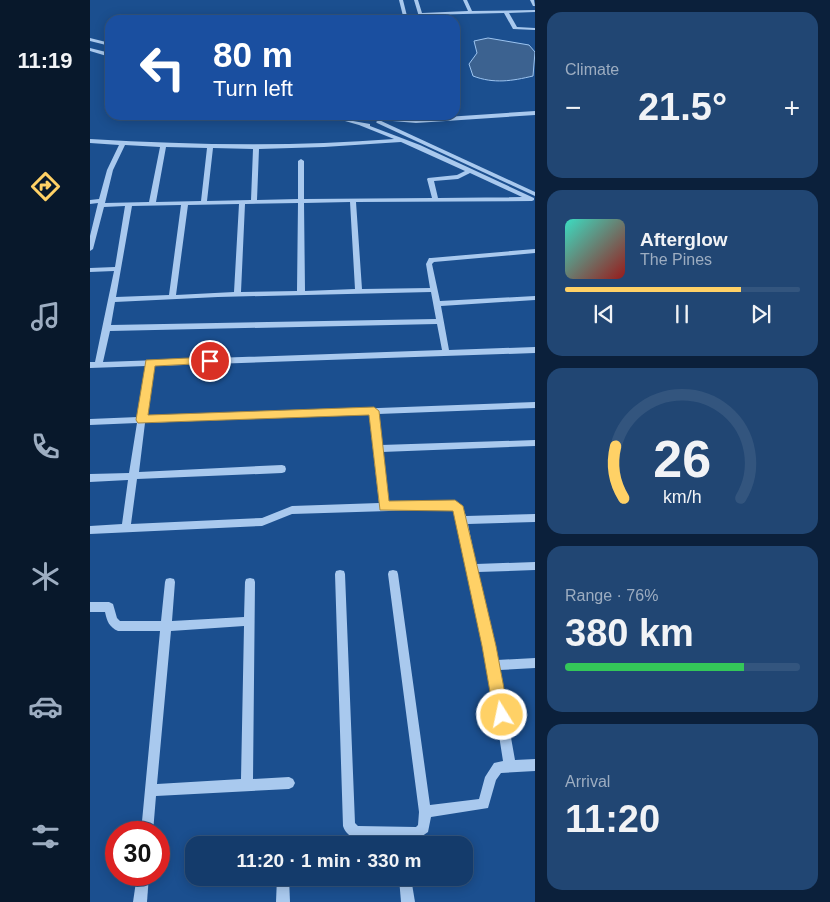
<!DOCTYPE html>
<meta charset="utf-8">
<style>
body{margin:0;font-family:Helvetica,sans-serif;background:#214673;color:#f1f3f6;height:100vh;display:flex;flex-direction:column;font-size:19px;white-space:nowrap}
*{box-sizing:border-box;margin:0}
p{font-size:16px;color:#9dadc1}
.icon{flex:none;width:28px;height:28px;fill:none;stroke:currentColor;stroke-width:2;stroke-linecap:round;stroke-linejoin:round}
.map{position:relative;flex:1;overflow:hidden}
.details{display:flex;flex-direction:column;gap:12px;padding:12px;background:#0b203b;width:295px}
.details>*{flex:none}
.banner{position:absolute;left:15px;top:15px;width:355px;height:105px;border-radius:15px;box-shadow:0 2px 12px #0003,0 0 0 1px #33557e;background:#1a4fa0;color:#fff;overflow:hidden}
.speed{position:absolute;left:15px;top:821px;display:flex;gap:10px;font-size:25px;font-weight:700;text-align:center}
.speed>*{display:grid;place-content:center;width:65px;height:65px;border-radius:50%;background:#143b6b;box-shadow:0 2px 12px #0003,0 0 0 1px #33557e;line-height:1}
.speed .limit{border:8px solid #d22;background:#fff;color:#111}
.pin{position:absolute;display:grid;place-items:center;width:42px;height:42px;color:#fff;margin:-21px;border:2px solid #fff;border-radius:50%;box-shadow:0 1px 5px #0007}
.me{position:absolute;width:55px;margin:-28px;rotate:350deg;stroke-linejoin:round;filter:drop-shadow(0 0 4px #0008)}
.turn{display:flex;align-items:center;gap:18px;height:105px;padding:0 25px;font-size:22px}
.turn .icon{width:65px;height:65px;stroke-width:2.5}
.turn b{display:block;font-size:35px;line-height:42px}
.big{font-size:38px;font-weight:700;line-height:1.1}
.details .widget{flex:1;display:flex;flex-direction:column;justify-content:center;gap:8px;min-width:0;padding:0 18px;border-radius:15px;background:#214673}
.details .dial{align-items:center;gap:0}
.dial svg{height:130px;overflow:visible;fill:none;stroke:#33557e;stroke-width:7;stroke-linecap:round;text-anchor:middle}
.dial text{fill:#f1f3f6;stroke:none}
.song{display:flex;align-items:center;gap:15px}
.cover{width:60px;height:60px;border-radius:8px;background:linear-gradient(135deg,hsl(170 70% 55%),hsl(0 70% 35%))}
.played{height:5px;border-radius:2px;background:linear-gradient(90deg,#ffd166 75%,#33557e 75%)}
.keys{display:flex;justify-content:space-around;direction:ltr}
.heat{display:flex;justify-content:space-between;align-items:center;font-size:28px;direction:ltr}
.charge{height:8px;border-radius:4px;background:linear-gradient(90deg,#34c759 76%,#33557e 0)}
.trip{position:absolute;left:95px;top:836px;width:288px;height:50px;border-radius:15px;background:#143b6b;box-shadow:0 2px 12px #0003,0 0 0 1px #33557e;font-weight:700;line-height:50px;text-align:center}
main{display:flex;flex:1;min-height:0}
.dock{display:flex;flex-direction:column;width:90px;justify-content:space-around;align-items:center;background:#08182b;color:#9dadc1}
.dock .icon{width:35px;height:35px}
.dock .active{color:#ffd166}
.dock b{font-size:22px;color:#f1f3f6}
.map>svg:first-child{display:block}
.water{fill:#3c6290;stroke:#9cc4f0}
.lines{fill:none;stroke-linecap:round;stroke-linejoin:round}
.minor{fill:#a9c9ee;fill-rule:evenodd}
.route{fill:#ffd166;stroke:#a68842}
</style>
<main>
<nav class="dock">
<b>11:19</b>
<svg class="icon active" aria-label="directions" viewBox="0 0 24 24"><path d="M12 3l9 9-9 9-9-9zM9 14v-3h6M13 9l2 2-2 2"/></svg>
<svg class="icon" aria-label="music" viewBox="0 0 24 24"><path d="M9 18V5l10-2v13"/><circle cx="6" cy="18" r="3"/><circle cx="16" cy="16" r="3"/></svg>
<svg class="icon" aria-label="phone" viewBox="0 0 24 24"><path d="M5 4h4l2 5-3 2q2 4 5 5l2-3 5 2v4C11 20 4 13 5 4z"/></svg>
<svg class="icon" aria-label="climate" viewBox="0 0 24 24"><path d="M12 3v18M4 7l16 10M4 17L20 7"/></svg>
<svg class="icon" aria-label="car" viewBox="0 0 24 24"><path d="M5 17H2v-5l4-1 3-4h7l3 4 3 1v5h-3M9 17h6M6 11h13"/><circle cx="7" cy="17" r="2"/><circle cx="17" cy="17" r="2"/></svg>
<svg class="icon" aria-label="filters" viewBox="0 0 24 24"><path d="M4 7h16M4 17h16"/><circle cx="9" cy="7" r="2"/><circle cx="15" cy="17" r="2"/></svg>
</nav>
<div class="map">
<svg width="445" height="902" viewBox="0 0 445 902">
<rect width="100%" height="100%" fill="#1b4f8f"/>
<path class="water" d="M398 38 439 45 445 52 443 76C422 81 404 84 383 76L379 64 387 53 384 41Z"/>
<g class="lines">
<g class="minor">
<path d="M309 0H313L318 20H314Z"/>
<path d="M324 0H328L332 13 378 11 373 0H377L382 11 445 10V12L419 13 427 27 445 28V30L423 29 414 13 333 15 334 20H330Z"/>
<path d="M440 0H444L445 6H443Z"/>
<path d="M0 38 20 43V46L0 41Z"/>
<path d="M0 48 20 53V57L0 51Z"/>
<path d="M445 111V115L326 123 291 120 288 118 291 116 326 119Z"/>
<path d="M234 115H243L257 119 256 115H262L263 121 280 124V126L330 145 444 198V200L442 201 266 202 272 289 340 288 336 264 339 258H341L445 249V253L344 262 342 264 350 301 445 296V300L351 306 359 350 445 347V353L64 366 56 417 445 402V408L288 414 291 445 445 440V446L292 452 298 503 365 501 372 506 376 516 445 514V522L378 524 386 564 445 562V570L388 572 407 660 445 658V668L409 670 425 760 445 759V771L411 773 406 780 398 808 341 817 338 832 328 839H315L316 845H304L303 839 265 838C259 836 255 832 253 826L245 574 246 571 250 570 254 571 255 574 265 823 268 826 326 827 328 825 329 812 298 574 299 571 303 570 307 571 308 574 340 805 389 799 395 777 404 763 413 761 398 665 367 520 363 509 202 514 172 526 0 534V526L32 524 38 480 0 482V474L39 473 47 423 0 425V419L48 417 56 366 0 368V362H5L24 271 0 272V268L25 267 35 206 14 207 3 249 0 251V236L8 203 0 204V200L9 199 17 170 29 145 0 143V139C101 145 202 147 304 139L269 125ZM311 142 375 171 367 175 338 178 337 179 342 198 214 199V161L211 159 208 161V199L167 200 169 149 234 147ZM35 145 70 147 59 202 15 203 23 170ZM76 147 117 148 111 201 66 202ZM123 148 163 149 161 200 117 201ZM380 173 432 197 348 198 344 181 368 179ZM260 202 265 289 215 291 214 203ZM208 203 207 291 151 292 155 204ZM149 204 144 292 86 295 98 205ZM91 205 79 295 26 297 42 206ZM341 292 346 319 21 325 25 302 128 297ZM347 324 352 350 13 362 20 331ZM279 414 289 503 202 506 172 518 41 524 47 479 192 473 195 472 196 469 195 466 192 465 49 472 55 423Z"/>
<path d="M289 120 445 192V196L287 123 286 122Z"/>
<path d="M80 578 84 579 85 582 82 621 154 617 155 582 156 579 160 578 164 579 165 582 163 779 199 777 203 779 205 783 203 787 199 789 66 796 63 832H51L70 631H28C19 627 17 621 15 612H0V602H19L23 604 27 618 30 621H71L75 582 76 579ZM154 626 151 779 67 784 81 631Z"/>
<path d="M47 875H59L57 902H43Z"/>
<path d="M187 878H199L200 902H186Z"/>
<path d="M309 878H321L325 902H311Z"/>
</g>
</g>
<path class="route" d="M120 357 125 361 123 363 65 366 58 415 284 407 289 411 299 501 365 500 373 506 406 646 419 715 417 720 412 722 406 720 404 715 392 646 363 511 290 510 279 415 48 423 46 420 56 360Z"/>
</svg>
<div class="speed"><div class="limit">30</div></div>
<div class="pin" style="left:120px;top:361px;background:#d93025"><svg class="icon" aria-label="arrive" viewBox="0 0 24 24"><path d="M6 21V4h12l-3 4 3 4H6"/></svg></div>
<svg class="me" style="left:412px;top:715px" viewBox="-20 -20 40 40"><circle r="17" fill="#ffd166" stroke="#fff" stroke-width="3"/><path d="M0-11L8 9 0 5-8 9z" fill="#fff"/></svg>
<div class="trip">11:20 · 1 min · 330 m</div>
<div class="banner">
<div class="turn"><svg class="icon" aria-label="left" viewBox="0 0 24 24"><path d="M17 20v-9H6M10 6l-5 5 5 5"/></svg><div><b>80 m</b>Turn left</div></div>
</div>
</div>
<section class="details">
<div class="widget"><p>Climate</p>
<div class="heat"><a>−</a><b class="big">21.5°</b><a>+</a></div>
</div>
<div class="widget">
<div class="song"><i class="cover"></i><div><b>Afterglow</b><p>The Pines</p></div></div>
<div class="played"></div>
<div class="keys"><svg class="icon" aria-label="previous" viewBox="0 0 24 24"><path d="M18 5L8 12l10 7zM5 5v14"/></svg><svg class="icon" aria-label="pause" viewBox="0 0 24 24"><path d="M8 5v14M16 5v14"/></svg><svg class="icon" aria-label="next" viewBox="0 0 24 24"><path d="M6 5l10 7-10 7zM19 5v14"/></svg></div>
</div>
<div class="widget dial"><svg viewBox="0 0 100 80">
<path d="M14 69A42 42 0 1 1 86 69"/>
<path d="M14 69A42 42 0 0 1 9 37" stroke="#ffd166"/>
<text x="50" y="56" font-size="32" font-weight="700">26</text>
<text x="50" y="72" font-size="11">km/h</text>
</svg></div>
<div class="widget"><p>Range · 76%</p><b class="big">380 km</b><div class="charge"></div></div>
<div class="widget"><p>Arrival</p><b class="big">11:20</b></div>
</section>
</main>
